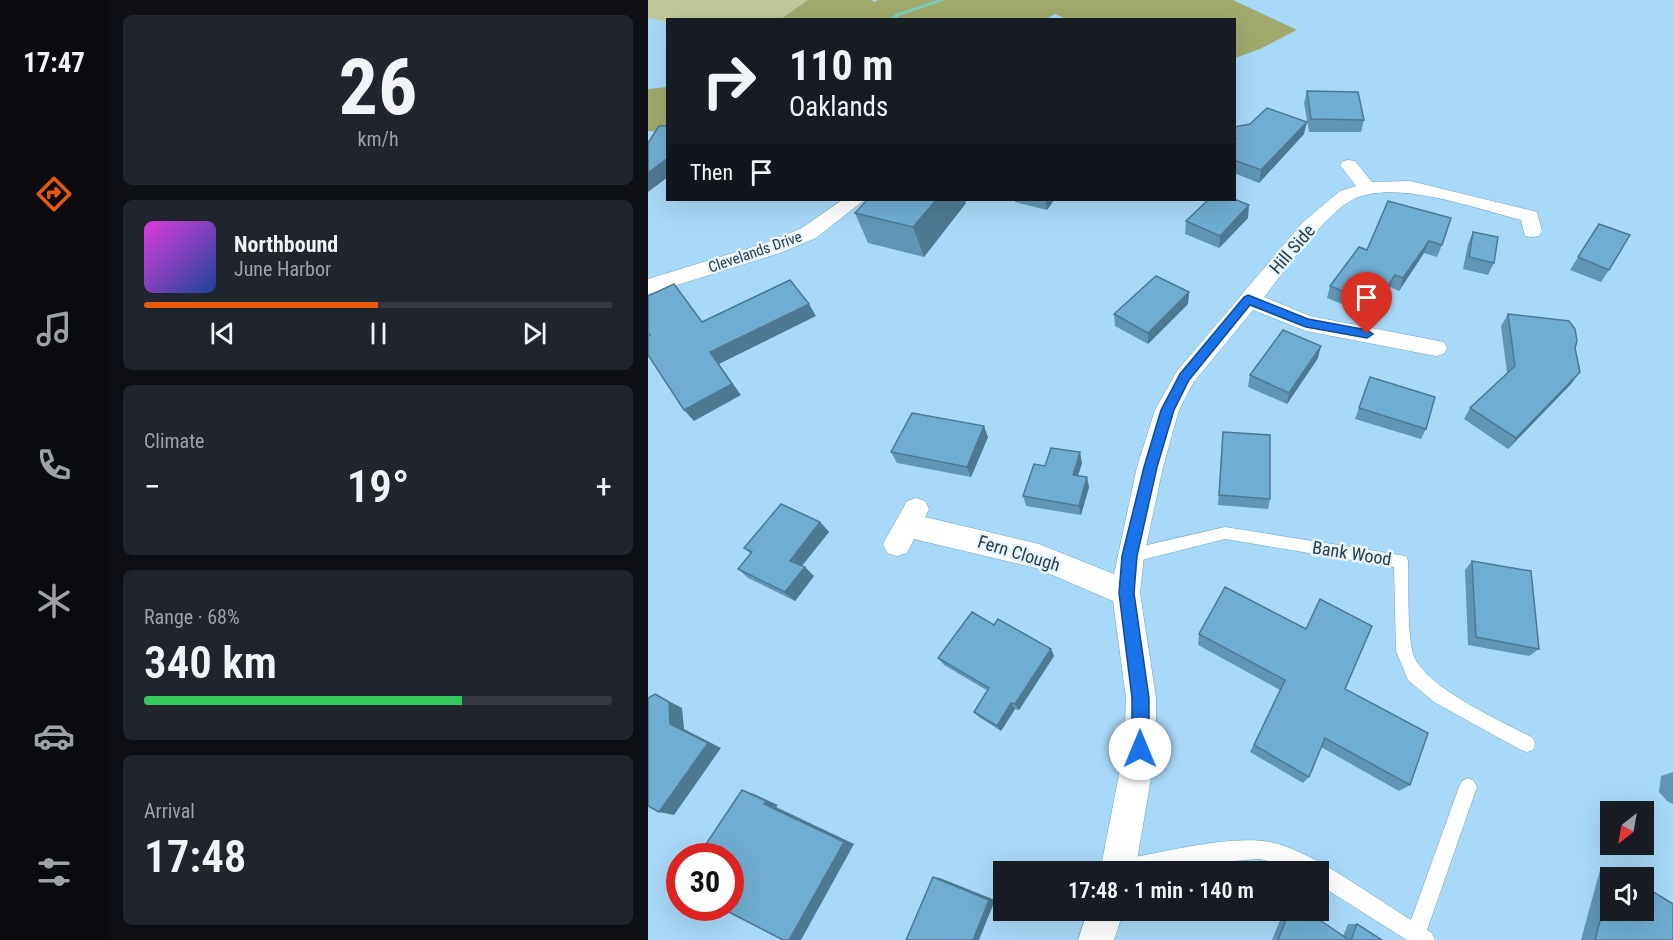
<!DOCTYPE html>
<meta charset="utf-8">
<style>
body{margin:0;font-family:"Roboto Condensed",sans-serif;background:#20242c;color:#f1f3f6;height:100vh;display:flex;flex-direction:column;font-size:22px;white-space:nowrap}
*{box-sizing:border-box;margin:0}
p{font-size:20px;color:#9ea1a6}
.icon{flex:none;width:33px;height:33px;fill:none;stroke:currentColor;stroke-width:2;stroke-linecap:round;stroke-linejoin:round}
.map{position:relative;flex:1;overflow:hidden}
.side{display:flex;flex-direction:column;gap:15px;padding:15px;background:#0d0f14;width:540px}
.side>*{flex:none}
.banner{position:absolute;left:18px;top:18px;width:570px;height:183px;border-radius:0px;box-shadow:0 6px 24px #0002;background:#171b24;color:#f1f3f6;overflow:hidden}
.needle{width:39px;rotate:211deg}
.tools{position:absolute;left:952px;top:801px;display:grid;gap:12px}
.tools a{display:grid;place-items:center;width:54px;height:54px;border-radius:0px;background:#171b24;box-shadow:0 6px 24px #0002;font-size:30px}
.speed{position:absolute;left:18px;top:843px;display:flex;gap:12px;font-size:30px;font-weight:700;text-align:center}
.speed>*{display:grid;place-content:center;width:78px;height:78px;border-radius:50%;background:#171b24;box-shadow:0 6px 24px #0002;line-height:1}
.speed .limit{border:9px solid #d22;background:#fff;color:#111}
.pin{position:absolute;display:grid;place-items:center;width:51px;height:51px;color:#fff;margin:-62px -26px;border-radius:50% 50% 50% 0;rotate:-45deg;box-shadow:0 0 6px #0007}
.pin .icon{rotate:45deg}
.me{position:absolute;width:66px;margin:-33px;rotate:0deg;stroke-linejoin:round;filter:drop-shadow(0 0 4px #0008)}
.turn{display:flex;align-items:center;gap:21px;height:126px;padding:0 24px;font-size:27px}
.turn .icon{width:78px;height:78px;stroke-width:2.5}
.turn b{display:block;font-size:42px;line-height:51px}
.then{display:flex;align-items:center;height:57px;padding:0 24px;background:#0003;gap:12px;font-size:22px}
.big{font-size:45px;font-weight:600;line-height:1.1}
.side .card{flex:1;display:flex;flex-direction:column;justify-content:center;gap:9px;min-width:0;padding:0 21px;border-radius:9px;background:#20242c}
.side .dial{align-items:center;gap:0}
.dial b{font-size:78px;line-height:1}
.song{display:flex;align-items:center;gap:18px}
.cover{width:72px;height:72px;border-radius:9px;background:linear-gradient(135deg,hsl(300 70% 55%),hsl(220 70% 35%))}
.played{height:6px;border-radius:3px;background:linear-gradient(90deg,#ea580c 50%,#363941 50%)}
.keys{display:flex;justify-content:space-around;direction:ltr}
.heat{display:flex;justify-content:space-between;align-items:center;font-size:33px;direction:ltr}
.charge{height:9px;border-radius:4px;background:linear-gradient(90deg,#34c759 68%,#363941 0)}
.trip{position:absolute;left:345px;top:861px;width:336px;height:60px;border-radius:0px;background:#171b24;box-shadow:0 6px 24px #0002;font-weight:600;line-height:60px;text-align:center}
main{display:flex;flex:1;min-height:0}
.menu{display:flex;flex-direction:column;width:108px;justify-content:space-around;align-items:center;background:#090b0e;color:#9ea1a6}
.menu .icon{width:42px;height:42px}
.menu .selected{color:#ea580c}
.menu b{font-size:27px;color:#f1f3f6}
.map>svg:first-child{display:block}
.green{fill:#c0c999}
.forest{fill:#a0aa6c}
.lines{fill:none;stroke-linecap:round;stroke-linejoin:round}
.stream{fill:#7dccb8;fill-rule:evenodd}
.service-casing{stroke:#67a4c8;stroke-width:1}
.minor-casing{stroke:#67a4c8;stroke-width:1}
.service{fill:#fff;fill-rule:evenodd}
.minor{fill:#fff;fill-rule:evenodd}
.wall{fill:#6095b5}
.shaded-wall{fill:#4e7993}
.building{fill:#70add2;stroke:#4e7993;stroke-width:1.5}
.route{fill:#1a73e8;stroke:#114b97;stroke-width:1.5}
.labels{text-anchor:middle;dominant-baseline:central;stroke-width:5;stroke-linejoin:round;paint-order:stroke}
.far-street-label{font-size:15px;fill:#243e4d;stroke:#e9f5fc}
.street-label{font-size:18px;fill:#243e4d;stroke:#e9f5fc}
</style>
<main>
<nav class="menu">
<b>17:47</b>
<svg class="icon selected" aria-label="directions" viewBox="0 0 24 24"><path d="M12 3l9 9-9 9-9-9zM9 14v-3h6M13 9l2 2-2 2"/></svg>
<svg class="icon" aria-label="music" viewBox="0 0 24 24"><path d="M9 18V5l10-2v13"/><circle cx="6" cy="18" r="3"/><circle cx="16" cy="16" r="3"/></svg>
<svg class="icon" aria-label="phone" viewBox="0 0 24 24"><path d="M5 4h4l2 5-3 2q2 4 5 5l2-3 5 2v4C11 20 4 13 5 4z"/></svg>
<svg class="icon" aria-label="climate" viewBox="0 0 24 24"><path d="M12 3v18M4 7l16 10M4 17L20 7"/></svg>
<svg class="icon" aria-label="car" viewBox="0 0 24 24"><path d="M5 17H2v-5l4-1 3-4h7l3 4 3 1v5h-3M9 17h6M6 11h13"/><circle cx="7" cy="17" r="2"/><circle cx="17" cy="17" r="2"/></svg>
<svg class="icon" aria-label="filters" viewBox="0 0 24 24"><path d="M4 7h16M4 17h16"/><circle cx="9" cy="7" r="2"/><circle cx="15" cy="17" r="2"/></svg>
</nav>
<section class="side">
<div class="card dial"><b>26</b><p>km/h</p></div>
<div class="card">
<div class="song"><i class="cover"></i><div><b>Northbound</b><p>June Harbor</p></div></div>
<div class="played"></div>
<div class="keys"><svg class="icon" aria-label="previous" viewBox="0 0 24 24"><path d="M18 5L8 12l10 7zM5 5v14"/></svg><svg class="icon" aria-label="pause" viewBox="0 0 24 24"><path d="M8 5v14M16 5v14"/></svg><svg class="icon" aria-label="next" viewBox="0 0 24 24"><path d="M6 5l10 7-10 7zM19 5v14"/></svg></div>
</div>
<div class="card"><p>Climate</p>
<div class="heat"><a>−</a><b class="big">19°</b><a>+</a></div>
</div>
<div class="card"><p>Range · 68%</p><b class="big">340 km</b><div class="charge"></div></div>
<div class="card"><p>Arrival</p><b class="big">17:48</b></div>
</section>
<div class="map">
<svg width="1025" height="940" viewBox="0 0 1025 940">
<rect width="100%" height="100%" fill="#a8d9f8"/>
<path class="green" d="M0 0H160L133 19 20 20 19 22 0 18Z"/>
<g class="forest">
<path d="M160 0H224L226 2 230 0H585L649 30 612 49 587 58 586 20H421L407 14 396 20 133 19Z"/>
<path d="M19 87V132L0 131V89Z"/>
</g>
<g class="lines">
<path class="stream" d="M289 0H298L251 16 248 20H241L247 14Z"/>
<defs>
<g id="service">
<path d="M577 527 758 556 760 561C761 588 759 624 764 650 770 685 854 721 885 738L887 744 885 750 879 752 873 750 786 702 760 680 748 651 746 567 577 539 482 563 477 561 475 556 477 551 482 549Z"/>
<path d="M820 778 826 781 829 787 779 930 784 933 787 940H759L670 884V872H649L630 863 611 859 572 862 510 872H463L462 869 464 862 471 860C514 853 585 833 627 843 668 854 726 897 763 920L811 787 814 781Z"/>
</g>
<g id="minor">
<path d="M701 160 707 161 724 182 762 181 889 212 894 231 891 236 884 237 877 236 873 220C829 209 748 179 706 199 678 212 636 272 616 297L662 316 796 342 799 348 796 354 788 356 658 331 605 310 545 383 531 410 515 467 496 556 492 593 508 698V749L487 872H452L476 749 478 698 465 601 388 568 266 539 259 553 249 556 239 553 235 544 259 501 268 498 277 501 281 509 277 517 391 544 466 574 489 467 507 410 529 371 655 222 692 191 708 186 692 165 695 161Z"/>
<path d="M194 200H216L168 238 132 253 0 294V279L118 243 154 228Z"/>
<path d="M440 910H476L466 940H430Z"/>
</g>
</defs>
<use href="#service" class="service-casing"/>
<use href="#minor" class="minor-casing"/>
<use href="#service" class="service"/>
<use href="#minor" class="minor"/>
</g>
<g class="wall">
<path d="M659 91 716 120 713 132H661L656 103Z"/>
<path d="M586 127 656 134 611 183 586 173Z"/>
<path d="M367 200H406L399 210 367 202Z"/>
<path d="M740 201 794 245 789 257 776 253 751 291 742 287 730 306 724 304 718 314 679 298 682 286 719 250Z"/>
<path d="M318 203 276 257 220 243 207 213Z"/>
<path d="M600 218 571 248 537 234 538 221Z"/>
<path d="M951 224 961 270 953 282 922 270Z"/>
<path d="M825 232 846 263 840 275 815 269 820 244Z"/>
<path d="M541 292 540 304 500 344 467 326 466 314Z"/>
<path d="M860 314 927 348 923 384 860 449 816 419 822 408 859 373 853 326Z"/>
<path d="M670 358 639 404 600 387 602 375Z"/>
<path d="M722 377 778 429 773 439 707 419Z"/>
<path d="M575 432 622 499 620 509 570 505Z"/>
<path d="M340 437 323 477 249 463 243 452Z"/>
<path d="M434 463 430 476 441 487 433 515 378 506 375 496 397 466Z"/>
<path d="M172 522 181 532 154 566 166 576 147 601 100 578 90 569 103 554 96 548Z"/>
<path d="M824 561 891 649 881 656 820 645 817 570Z"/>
<path d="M346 625 403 649 406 656 371 710 367 709 353 731 331 717 326 712 340 691 296 665 290 658Z"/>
<path d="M551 634 697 689 762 785 751 791 673 747 661 777 655 783 602 752 632 690 550 645Z"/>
<path d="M1025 772V804L1019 801 1011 792 1013 776Z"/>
<path d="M966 868 981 878H963V910L1025 940H933L952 870Z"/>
<path d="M636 910H657L695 936 700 924H709L734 940H624Z"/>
</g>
<g class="shaded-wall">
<path d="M659 122 656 134 611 183 613 170Z"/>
<path d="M20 158V177L0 192V173Z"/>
<path d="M288 200H317L318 203 276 257 265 227Z"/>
<path d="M397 200H406L399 210Z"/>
<path d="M601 205 600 218 571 248 572 236Z"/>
<path d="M781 241 776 253 751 291 755 278Z"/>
<path d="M747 275 742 287 730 306 734 294Z"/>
<path d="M541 292 540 304 500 344V333Z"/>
<path d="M729 292 724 304 718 314 722 302Z"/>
<path d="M161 304 168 316 71 364 93 395 46 421 36 410 62 352Z"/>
<path d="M673 346 670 358 639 404 641 393Z"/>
<path d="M932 372 923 384 860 449 868 438Z"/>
<path d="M336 426 340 437 323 477 319 467Z"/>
<path d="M432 452 434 463 427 485 425 475Z"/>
<path d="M439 477 441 487 433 515 431 506Z"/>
<path d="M172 522 181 532 151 569 142 561Z"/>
<path d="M157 567 166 576 147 601 137 592Z"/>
<path d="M403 649 406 656 371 710 367 704Z"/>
<path d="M7 694 34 708 36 729 73 748 26 815 11 812 22 724Z"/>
<path d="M363 703 367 709 353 731 349 726Z"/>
<path d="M94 790 106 794 130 805 128 807 206 844 153 940H141L116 804Z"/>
<path d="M285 877 292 878 347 900 331 940H325Z"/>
</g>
<g class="building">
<path d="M659 91 710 92 716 120 663 119Z"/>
<path d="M619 108 659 122 613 170 586 160V141L588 139 586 136V127L602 124Z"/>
<path d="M11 126H20V158L0 173V143Z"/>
<path d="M586 199 601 205 572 236 538 221 560 200Z"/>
<path d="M219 200H288L265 227 207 213Z"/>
<path d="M740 201 803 218 794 245 781 241 755 278 747 275 734 294 729 292 722 302 682 286 711 247 719 250Z"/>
<path d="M951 224 982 235 961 270 930 257Z"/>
<path d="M825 232 850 237 846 263 821 257Z"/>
<path d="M508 276 541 292 500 333 466 314Z"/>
<path d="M142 280 161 304 62 352 84 384 36 410 0 355V336L2 335 0 333V296L26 284 54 322Z"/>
<path d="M860 314 921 321 927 329 929 341 927 348 932 372 868 438 822 408 867 366Z"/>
<path d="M635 330 673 346 641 393 602 375Z"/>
<path d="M722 377 787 397 778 429 711 408Z"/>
<path d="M264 413 336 426 319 467 243 452Z"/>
<path d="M575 432 622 435V499L571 495Z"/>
<path d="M403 448 432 452 425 475 439 477 431 506 375 496 386 464 397 466Z"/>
<path d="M133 504 172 522 142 561 157 567 137 592 90 569 104 552 96 548Z"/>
<path d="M824 561 883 571 891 649 828 637Z"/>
<path d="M577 587 658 629 672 599 724 626 697 689 780 733 762 785 677 738 661 777 606 745 637 680 551 634Z"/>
<path d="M324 612 346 625 350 619 403 649 367 704 363 703 349 726 326 712 341 688 290 658Z"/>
<path d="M7 694 21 702 22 724 60 743 11 812 0 806V698Z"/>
<path d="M94 790 118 801 116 804 196 842 141 940H135L73 908H82V856H50Z"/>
<path d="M966 868 981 878H964Z"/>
<path d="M285 877 341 900 325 940H258Z"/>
<path d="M963 880V910H996V886L1025 904V940H947Z"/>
<path d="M642 910H657L701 940H630Z"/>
<path d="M709 924 734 940H703Z"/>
</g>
<path class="route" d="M600 295 660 319 719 330 725 334 719 338 658 327 602 305 541 380 526 410 509 467 489 556 486 593 501 698V749L498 755 492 758 486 755 484 749V698L471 593 474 556 496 467 513 410 532 374 596 297Z"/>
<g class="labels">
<g class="far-street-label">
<text transform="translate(107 252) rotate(-19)">Clevelands Drive</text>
</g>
<g class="street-label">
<text transform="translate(644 249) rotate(-49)">Hill Side</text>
<text transform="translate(371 553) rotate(17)">Fern Clough</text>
<text transform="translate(704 553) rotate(9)">Bank Wood</text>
</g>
</g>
</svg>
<div class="tools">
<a><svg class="needle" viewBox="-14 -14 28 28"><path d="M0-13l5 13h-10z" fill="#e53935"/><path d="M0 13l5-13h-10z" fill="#9ea1a6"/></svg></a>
<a><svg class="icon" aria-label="sound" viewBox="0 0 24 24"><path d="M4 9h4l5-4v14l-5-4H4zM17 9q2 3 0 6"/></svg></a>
</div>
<div class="speed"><div class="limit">30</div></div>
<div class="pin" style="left:719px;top:334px;background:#d93025"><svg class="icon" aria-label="arrive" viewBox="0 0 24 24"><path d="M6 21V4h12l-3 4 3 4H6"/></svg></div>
<svg class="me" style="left:492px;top:749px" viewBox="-20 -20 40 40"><circle r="19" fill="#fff"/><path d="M0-13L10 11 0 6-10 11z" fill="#1a73e8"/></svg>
<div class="trip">17:48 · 1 min · 140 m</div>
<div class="banner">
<div class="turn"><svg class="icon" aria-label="right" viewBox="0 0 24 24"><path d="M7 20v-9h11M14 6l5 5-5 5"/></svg><div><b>110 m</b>Oaklands</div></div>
<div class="then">Then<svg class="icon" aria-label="arrive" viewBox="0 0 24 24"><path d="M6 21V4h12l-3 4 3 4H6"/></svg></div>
</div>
</div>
</main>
